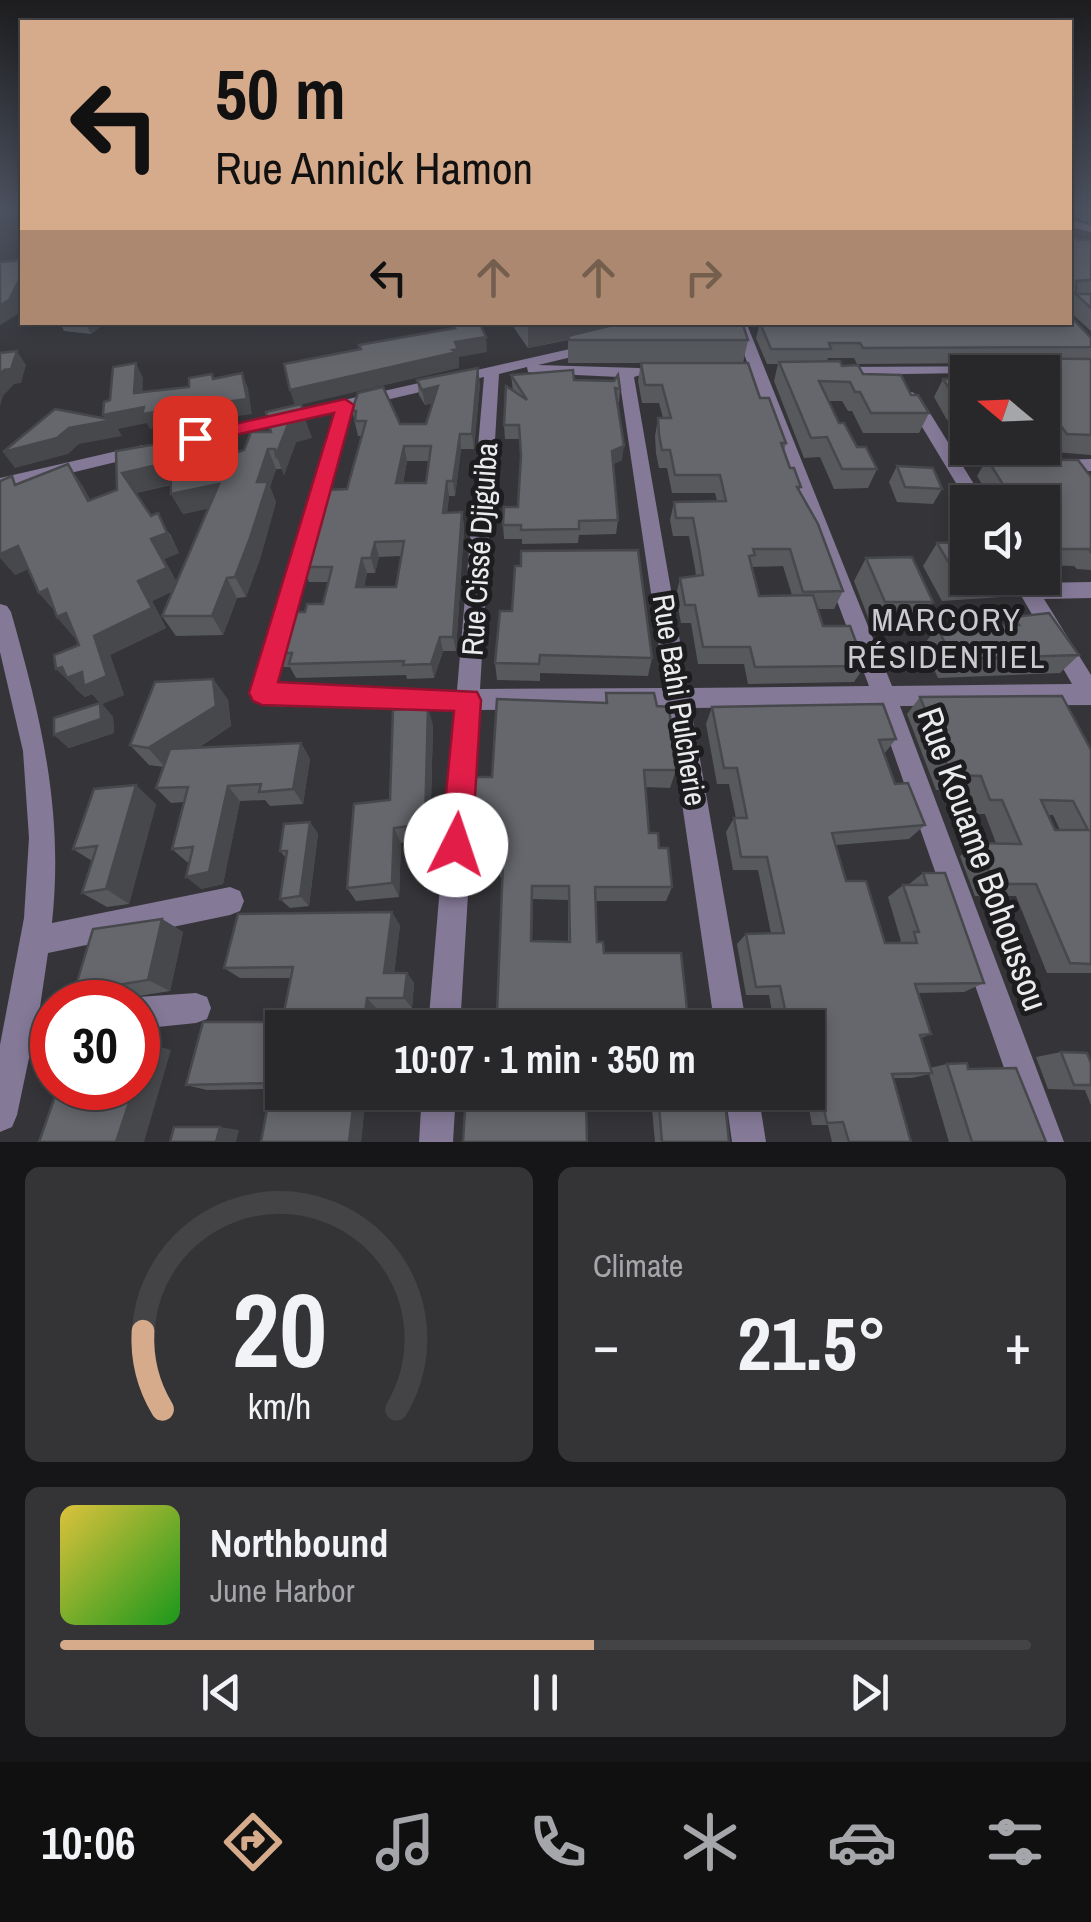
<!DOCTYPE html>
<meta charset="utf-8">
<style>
body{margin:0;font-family:"Archivo Narrow",sans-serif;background:#343437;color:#f1f3f6;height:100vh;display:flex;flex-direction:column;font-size:38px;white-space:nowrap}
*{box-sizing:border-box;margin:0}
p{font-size:32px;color:#a5a6a9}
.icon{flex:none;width:55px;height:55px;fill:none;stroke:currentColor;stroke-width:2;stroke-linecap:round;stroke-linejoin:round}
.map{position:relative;height:1142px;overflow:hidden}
.panel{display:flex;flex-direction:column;gap:25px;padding:25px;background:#161618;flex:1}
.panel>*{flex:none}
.top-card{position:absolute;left:20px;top:20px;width:1052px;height:305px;border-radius:0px;box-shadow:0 5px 15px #0003,0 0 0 2px #444447;background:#d6ab8b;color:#111;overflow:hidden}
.needle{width:65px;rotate:289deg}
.controls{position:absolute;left:950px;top:355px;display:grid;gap:20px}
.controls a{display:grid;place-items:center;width:110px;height:110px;border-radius:0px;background:#28282b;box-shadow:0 5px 15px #0003,0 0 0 2px #444447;font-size:50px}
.speed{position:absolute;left:30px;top:980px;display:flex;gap:20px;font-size:50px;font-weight:700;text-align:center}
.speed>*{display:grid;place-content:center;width:130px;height:130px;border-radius:50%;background:#28282b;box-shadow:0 5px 15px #0003,0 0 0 2px #444447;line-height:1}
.speed .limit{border:15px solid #d22;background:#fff;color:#111}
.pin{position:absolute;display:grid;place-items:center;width:85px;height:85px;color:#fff;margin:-42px;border-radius:20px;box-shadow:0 5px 15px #0006}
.me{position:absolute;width:110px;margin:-55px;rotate:4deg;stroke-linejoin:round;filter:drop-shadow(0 0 8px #0008)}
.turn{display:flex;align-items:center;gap:35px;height:210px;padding:0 30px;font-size:45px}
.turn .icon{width:130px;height:130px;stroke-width:2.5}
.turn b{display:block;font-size:70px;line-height:85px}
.lanes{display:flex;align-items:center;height:95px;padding:0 30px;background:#0003;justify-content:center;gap:50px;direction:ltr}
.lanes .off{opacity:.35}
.big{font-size:75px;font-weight:700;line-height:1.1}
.panel .widget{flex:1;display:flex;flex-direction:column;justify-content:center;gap:15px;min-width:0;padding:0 35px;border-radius:15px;background:#343437}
.panel .dial{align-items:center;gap:0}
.dial svg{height:260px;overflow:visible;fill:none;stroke:#444447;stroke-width:7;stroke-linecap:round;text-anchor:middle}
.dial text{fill:#f1f3f6;stroke:none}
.song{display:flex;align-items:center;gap:30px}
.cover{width:120px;height:120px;border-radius:15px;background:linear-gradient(135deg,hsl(50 70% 55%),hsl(120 70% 35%))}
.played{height:10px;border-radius:5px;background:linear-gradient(90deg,#d6ab8b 55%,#444447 55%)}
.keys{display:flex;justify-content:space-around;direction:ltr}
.heat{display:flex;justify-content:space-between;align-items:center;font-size:55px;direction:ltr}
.panel .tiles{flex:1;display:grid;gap:25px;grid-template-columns:1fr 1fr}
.widget:last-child{grid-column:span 2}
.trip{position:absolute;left:265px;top:1010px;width:560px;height:100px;border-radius:0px;background:#28282b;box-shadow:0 5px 15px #0003,0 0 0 2px #444447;font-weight:700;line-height:100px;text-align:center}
.menu{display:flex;height:160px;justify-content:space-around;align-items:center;background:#101011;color:#a5a6a9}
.menu .icon{width:70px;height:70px}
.menu .selected{color:#d6ab8b}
.menu b{font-size:45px;color:#f1f3f6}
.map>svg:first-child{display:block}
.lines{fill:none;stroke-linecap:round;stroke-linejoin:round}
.street{fill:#847997;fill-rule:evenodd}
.wall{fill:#57595d;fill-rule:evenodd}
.shaded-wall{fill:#47484c}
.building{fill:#65676c;stroke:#47484c;stroke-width:2.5;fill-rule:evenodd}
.route{fill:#e11d48;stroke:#92132f;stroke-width:2.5}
.labels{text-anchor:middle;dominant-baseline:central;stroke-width:10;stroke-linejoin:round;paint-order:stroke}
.street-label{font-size:30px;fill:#eaebed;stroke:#1d1d1f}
.neighbourhood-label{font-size:32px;letter-spacing:2.5px;fill:#cacad0;stroke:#1d1d1f}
.near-street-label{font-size:35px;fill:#eaebed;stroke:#1d1d1f}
</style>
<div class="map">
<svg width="1091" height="1142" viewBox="0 0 1091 1142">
<rect width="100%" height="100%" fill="#353539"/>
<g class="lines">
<g class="street">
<path d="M1070 220 1091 225V232L1070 227Z"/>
<path d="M732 322H746L892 686 1072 684 1011 578H1031L1035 583 1091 582V598L1044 599 1091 675V705L900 706 1064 1142H1030L877 706 691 708 747 1028H715L668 708 479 710 460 1028H428L455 710 267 706 259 703 250 688 335 412 177 448 171 447V439L592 344 597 345V351L538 365 639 368 647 373 634 377 688 688 869 686ZM527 367 528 372 533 373 619 377 665 688 480 689 499 374ZM484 377 457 690 273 686 352 408Z"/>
<path d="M1024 366 1029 367 1030 372 838 375 831 371 838 367Z"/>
<path d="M912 392 920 397 985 502 968 503 904 397Z"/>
<path d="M143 445 151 450 149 454 0 490V478Z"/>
<path d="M1091 459V471L1056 472 1047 466 1056 460Z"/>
<path d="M0 604 7 606 11 612C41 718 64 811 52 923L230 887 240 891 244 901 240 911 230 915 48 953 40 1007 52 1006V1036L33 1039 17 1115 12 1127 0 1132V1045L24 918 29 838 23 751 0 652Z"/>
<path d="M196 993 207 997 211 1008 207 1019 196 1023 138 1029V1002H127L138 997Z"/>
<path d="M422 1092H456L453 1142H419Z"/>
<path d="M725 1092H758L766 1142H732Z"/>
</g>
</g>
<g class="wall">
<path d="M1070 208H1091V223L1074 217 1070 224Z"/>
<path d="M1070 236 1078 240H1091V331L1070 312Z"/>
<path d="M60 322H106L91 334 64 331Z"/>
<path d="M514 322H742L748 340 743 363H568V340L528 348 514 328Z"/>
<path d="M801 322H1070L1091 338V455L1054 452 1042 436V372H997L1002 363 857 364 854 358H828L827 361 863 374 911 395 929 413 919 433H863L852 411H848L842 401H829L839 423 857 447 877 469 868 488 834 489 820 457 804 458 774 381 778 364H767L756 338 760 323Z"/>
<path d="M641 363 760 398 786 443 784 451 790 468 801 487 799 491 843 591 834 609H817L823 626 865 666 854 682 748 684 744 664H698L691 623H681L676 596 680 578 696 576 695 568 689 536H673L670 520 674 502 717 501 715 493H672L667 468H659L656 453 655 436 658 418H663L659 403H642L638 381ZM783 566 792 595 759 596 752 567Z"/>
<path d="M511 375 574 380 620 389 619 403 617 402 622 460 613 464 618 520 616 534 579 535 578 543 522 544V539H504L503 525 518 507 521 459 520 439H505L504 425 513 391Z"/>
<path d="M943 379 968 380V419L947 420 934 397Z"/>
<path d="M417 380 480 383 474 449H461L455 496H449L447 513 462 512 464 527 456 651H443L434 678 407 679 406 675 296 678 290 667H282L275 653 287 639 305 612 323 604 329 582H309L303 567 347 489 361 436H358L352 410 400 424H426L433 403 425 405 419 395ZM407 461H429L426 483H403ZM401 556 396 587H364L367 573H375L379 557Z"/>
<path d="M203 436 213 460 312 438 296 442 284 475 282 469H276L270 487 276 502 260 559 246 597 237 598 223 635 176 636 162 616 173 591 152 601 166 628 110 655 124 695 102 704 113 717 114 733 69 748 54 735 100 703 92 694 85 697 75 688 79 645 76 636 74 637 57 617 54 610 39 593 28 569 15 575 18 484 82 485 90 500 117 490ZM171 485V494L183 514 209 508 177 583 164 559 179 553 170 534 151 516 136 493Z"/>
<path d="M987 459 1091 477V570L1077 569 1074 566 1043 565 1042 502H993L977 476Z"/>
<path d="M897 466 942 489 933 504 897 502 889 482Z"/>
<path d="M937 543 968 578H1032L1017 596 942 601 923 566Z"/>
<path d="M866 558 933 602 918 624 871 625 854 581Z"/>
<path d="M500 611 652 658 648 676 540 673V681L497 680 495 663Z"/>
<path d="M1013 617 1079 655 1060 673 938 678 923 646 937 627 1005 626Z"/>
<path d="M213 679 228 700 231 726 198 748 301 743 310 759 303 804 270 806 265 800 240 801 223 884 201 889 189 862H187L172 849 184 802 171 803 156 788 164 767 149 765 130 745Z"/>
<path d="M606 693 657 706 676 770 670 788 645 787 649 833 659 848 672 887 666 901H595L597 942 604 953 689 1028H587V1023L500 1022 497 1014 502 877H500L498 860H490L487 838H475L472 822 492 777 605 703ZM533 899 568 900V942L532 941Z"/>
<path d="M920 697 1091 750V973H1047L1016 896H975L960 856 978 843H996L985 814H973L964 790H936L907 714ZM1048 815H1053L1060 830H1055Z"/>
<path d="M712 707 896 739 884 754 895 784 925 825 909 839 836 845 846 881 885 943H897L901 941 888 897 903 885H908L923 873 984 983 964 992 918 993 931 1034 921 1038 930 1068 947 1064 968 1069 1046 1142H949L929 1074 912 1078H893L911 1142H832L828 1125H812L806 1092H808V1028H775L769 995H746L737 944 746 934 771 933 758 870H733L726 832 734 818H736L729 784H717L706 724Z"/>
<path d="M433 725 430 840 401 843 399 897 356 901 347 888 390 800Z"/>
<path d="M156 804 129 904 107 907 82 893 92 861 73 849Z"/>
<path d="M318 833 309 906 290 908 280 899 286 858 280 851Z"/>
<path d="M162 919 183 932 170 991 101 1002 74 992Z"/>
<path d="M400 925 394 973H407L414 983 412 1008H376L374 1028H282V1092H366L361 1142H261L271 1089 207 1090 186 1085 282 1022 291 978H240L224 968Z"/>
<path d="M1061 1052 1091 1063V1105L1085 1090 1048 1089 1036 1057Z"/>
<path d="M466 1092H724L729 1142H655L652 1109H586Z"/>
</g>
<g class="shaded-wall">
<path d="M22 274V304L18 314 0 325V305Z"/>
<path d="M85 322H106L91 334Z"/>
<path d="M544 322H650L528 348V326Z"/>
<path d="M486 337 487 352 459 357V368L295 406 290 390 455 342Z"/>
<path d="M17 351 26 365 21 383 14 384 3 396 0 406V374Z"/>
<path d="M136 363 143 378 142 407 242 373 248 388 252 414 150 429 147 423 118 429 122 436 79 444 68 454 15 468 3 452 69 428 106 421 103 415 134 393Z"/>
<path d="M478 368 480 383 474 449 472 434Z"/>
<path d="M438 386 440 401 425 405 422 390Z"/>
<path d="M305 418 312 438 296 442 284 475 276 455 289 422Z"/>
<path d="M460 434 461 449 455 496 453 481Z"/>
<path d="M203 436 212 456 217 482 207 462Z"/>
<path d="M404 446 407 461 400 498 396 483Z"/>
<path d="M624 446 622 460 610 466 612 451Z"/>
<path d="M268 449 276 469 270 487 276 502 260 559 246 597 235 577 257 482Z"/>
<path d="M170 462 181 482 135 493 122 473Z"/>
<path d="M68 464 82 485 102 521 88 501Z"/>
<path d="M447 481 449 496 445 528 443 513Z"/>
<path d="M219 484 229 504 183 514 171 494Z"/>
<path d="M462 512 464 527 456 651 453 637Z"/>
<path d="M158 513 179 553 164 559 180 588 152 601 166 628 110 655 124 695 102 704 113 717 114 733 69 748 54 735 100 703 92 694 85 697 56 669 62 667 94 636 138 581Z"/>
<path d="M375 542 379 557 375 573 371 558Z"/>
<path d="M18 546 35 566 15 575 0 558V554Z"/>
<path d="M362 558 367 573 361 602 356 587Z"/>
<path d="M227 578 237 598 223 635 212 616Z"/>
<path d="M47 589 57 613 39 593Z"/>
<path d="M66 613 83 633 74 637 57 617Z"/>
<path d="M440 637 443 651 434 678 431 664Z"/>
<path d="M213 679 228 700 231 726 166 768 148 748Z"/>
<path d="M428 707 433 725 430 840 425 824Z"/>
<path d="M301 743 310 759 303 804 293 789Z"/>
<path d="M136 785 156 804 129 904 106 889Z"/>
<path d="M228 786 240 801 223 884 201 889 186 877Z"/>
<path d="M310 822 318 833 309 906 300 896Z"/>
<path d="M394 828 401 843 399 897 392 883Z"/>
<path d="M392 912 400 925 393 984 384 973Z"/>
<path d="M162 919 183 932 170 991 148 980Z"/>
<path d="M407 973 414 983 412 1008 404 998Z"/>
<path d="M367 998 376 1008 374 1028H363Z"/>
<path d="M148 1043 171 1050 144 1142H116L134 1088H138V1075Z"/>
<path d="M355 1092H366L361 1142H349Z"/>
<path d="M220 1127 239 1130 236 1142H216Z"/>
</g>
<g class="building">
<path d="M1070 208H1074V216L1070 220Z"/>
<path d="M1070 236H1074L1078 240H1091V280L1076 281V294H1091V308L1070 289Z"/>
<path d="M22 258V274L9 300 0 305V262L14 261Z"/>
<path d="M1070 316 1091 338V347L863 348 860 343H829L831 349H771L760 323 1070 322Z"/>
<path d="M457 322H479L486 337 455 342 458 349 453 350 457 352 290 390 284 364 361 349 359 345 455 328 453 323Z"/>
<path d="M625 322H742L748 340H569L568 336Z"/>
<path d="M17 351 11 369 4 370 0 374V353Z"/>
<path d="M1005 358 1091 359V435L1067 434 1042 401V372H1017Z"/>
<path d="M840 361 842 366 858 365 863 374 901 375 911 395H918L929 413H871L860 392H855L850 382 819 381 839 423H844L857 447H866L877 469H842L827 437 811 438 779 362Z"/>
<path d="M136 363 134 393 189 387V378L212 374 213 379 242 373 247 399 142 414 144 407 103 415 104 402 110 400 113 367Z"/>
<path d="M641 363H748L760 398H769L786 443H781L790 468H794L801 487H797L818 524 843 591 803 592 790 549H753L755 555 749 556 759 596 813 595 823 626H850L865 666 755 667 750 647H703L695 605H685L680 578 703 575 699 550 693 518H676L674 502 726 501 720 475H675L670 450H662L659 435 658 418H671L662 385H645Z"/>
<path d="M478 368 472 434H460L453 481H447L443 513 462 512 453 637H440L431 664 403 665 404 661 289 664 292 653H275L279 639H287L295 612H305L307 604H323L332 567H303L329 490 347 489 366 421H355L356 411 352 410 358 393 383 387 400 424H426L438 386 422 390 417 380ZM404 446H431L426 483H396ZM404 541 396 587H356L362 558H371L375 542Z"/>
<path d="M573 370 574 380 614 381 618 375 620 389 615 388 624 446 612 451 618 520 579 521V529L521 530V525H503L504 507H518L521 455 519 425H504L506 386 527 400 511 375Z"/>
<path d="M943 379H967L968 401H957Z"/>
<path d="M301 404 305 418 289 422 276 455 275 449H268L257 482H268L250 538 235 577 227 578 212 616H162L219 484 171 494 170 462 122 473 151 516 158 513 167 533 151 539 167 568 138 581 152 608 94 636 107 676 84 686 82 672 67 678 62 667 56 669 54 655 79 645 66 613 57 617 47 589 39 593 18 546 0 554V481L12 476 15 485 68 464 88 501 117 490 116 451 203 436 207 462 244 450 251 432H271L266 412Z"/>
<path d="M55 409 113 420 69 428 57 438 3 452Z"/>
<path d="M987 459 1078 460 1091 477V553L1089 549H1057L1042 526V502H1014Z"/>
<path d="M897 466 933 468 942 489 905 487Z"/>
<path d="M968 542V577L958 578 937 543Z"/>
<path d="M638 550 652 658 540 655 539 664 495 663 500 611H512L515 566H521V551Z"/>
<path d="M912 557 933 602H885L866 558Z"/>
<path d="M1049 613 1079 655 953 659 937 627 1019 625 1013 617Z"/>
<path d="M213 679 216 706 148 748 130 745 155 682Z"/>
<path d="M606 693H654L657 706 669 707 676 770H644L649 833H658L659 848H668L672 887H595L597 942H603L604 953H681L689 1028H590V1014H497L503 863H498V845H487L488 822H472L475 777H492L497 699 607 703ZM532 886H569L570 942 531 941Z"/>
<path d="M1062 696 1091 750V964L1070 963 1036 884H994L978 843 1021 844 1002 800H990L981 776 951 775 920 697ZM1041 800 1073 801 1088 830H1055Z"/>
<path d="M100 703 101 719 54 735V718Z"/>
<path d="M883 704 896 739 879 740 895 784 908 783 925 825 832 833 846 881H866L885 943H917L914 932H919L903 885H927L923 873H945L984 983 915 984 931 1034 920 1035 932 1073 892 1074 911 1142H849L843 1122 827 1123 814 1064H808V1028H789L780 986 756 987 746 934 784 933 767 857H741L734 818H747L737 768H724L712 707Z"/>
<path d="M428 707 425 824 394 828 392 883 347 888 354 804 390 800 393 710Z"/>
<path d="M301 743 293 789 259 792 261 784 228 786 209 872 186 877 193 847 172 849 188 787 156 788 170 749Z"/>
<path d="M136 785 106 889 82 893 97 846 73 849 94 789Z"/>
<path d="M310 822 300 896 280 899 287 851H280L284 824Z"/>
<path d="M392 912 384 973H407L404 998H367L363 1028H282V1092H355L349 1142H261L272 1083 186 1085 203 1022H282L293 967 224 968 238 914Z"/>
<path d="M162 919 148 980 74 992 93 929Z"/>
<path d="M138 1043H148L138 1075Z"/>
<path d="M1061 1052 1087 1053 1091 1063V1085H1074Z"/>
<path d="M967 1063 968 1069 1016 1068 1046 1142H972L947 1064Z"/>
<path d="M58 1088H134L116 1142H39Z"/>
<path d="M466 1092H724L729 1142H662L659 1106 586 1105 587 1142H463Z"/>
<path d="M174 1127H220L216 1142H170Z"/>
</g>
<linearGradient id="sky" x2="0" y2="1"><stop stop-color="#1d1d1f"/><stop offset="0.57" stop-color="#4b515f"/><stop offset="1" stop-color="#4b515f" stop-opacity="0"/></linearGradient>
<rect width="1091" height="368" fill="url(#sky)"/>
<path class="route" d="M345 399 354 405 278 682 477 692 481 700 472 845 467 856 456 860 446 856 441 845 454 711 262 705 253 701 249 693 334 413 195 444 186 438 195 433Z"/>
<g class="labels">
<g class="street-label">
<text transform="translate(479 549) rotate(-86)">Rue Cissé Djiguiba</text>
<text transform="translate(680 700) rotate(81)">Rue Bahi Pulcherie</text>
</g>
<g class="neighbourhood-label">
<text x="947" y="619">MARCORY<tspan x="947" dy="37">RÉSIDENTIEL</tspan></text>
</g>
<g class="near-street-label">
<text transform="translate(983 859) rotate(70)">Rue Kouame Bohoussou</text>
</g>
</g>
</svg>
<div class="controls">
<a><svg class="needle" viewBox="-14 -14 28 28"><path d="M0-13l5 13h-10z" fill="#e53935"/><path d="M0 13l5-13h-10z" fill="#a5a6a9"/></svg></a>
<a><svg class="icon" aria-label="sound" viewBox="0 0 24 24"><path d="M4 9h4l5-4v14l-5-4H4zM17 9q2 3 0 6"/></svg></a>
</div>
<div class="speed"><div class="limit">30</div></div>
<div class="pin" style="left:195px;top:438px;background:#d93025"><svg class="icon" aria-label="arrive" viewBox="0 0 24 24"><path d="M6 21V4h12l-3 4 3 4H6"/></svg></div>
<svg class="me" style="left:456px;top:845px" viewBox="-20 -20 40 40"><circle r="19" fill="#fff"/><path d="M0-13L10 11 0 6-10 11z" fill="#e11d48"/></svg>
<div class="trip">10:07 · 1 min · 350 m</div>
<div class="top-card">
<div class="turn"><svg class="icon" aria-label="left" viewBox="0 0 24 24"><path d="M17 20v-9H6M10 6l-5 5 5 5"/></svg><div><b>50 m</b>Rue Annick Hamon</div></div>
<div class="lanes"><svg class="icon" aria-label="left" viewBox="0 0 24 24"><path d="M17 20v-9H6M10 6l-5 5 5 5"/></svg><svg class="icon off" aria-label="ahead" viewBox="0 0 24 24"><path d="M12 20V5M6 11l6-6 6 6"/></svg><svg class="icon off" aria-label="ahead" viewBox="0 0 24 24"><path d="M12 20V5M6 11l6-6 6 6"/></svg><svg class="icon off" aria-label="right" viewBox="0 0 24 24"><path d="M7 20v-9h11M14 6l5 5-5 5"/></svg></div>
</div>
</div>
<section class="panel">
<div class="tiles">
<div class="widget dial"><svg viewBox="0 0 100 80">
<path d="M14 69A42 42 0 1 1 86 69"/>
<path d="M14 69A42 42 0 0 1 8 45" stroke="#d6ab8b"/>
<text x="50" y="56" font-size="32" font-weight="700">20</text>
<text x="50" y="72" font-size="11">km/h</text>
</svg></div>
<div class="widget"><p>Climate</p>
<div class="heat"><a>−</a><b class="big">21.5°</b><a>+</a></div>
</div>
<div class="widget">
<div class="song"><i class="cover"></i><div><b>Northbound</b><p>June Harbor</p></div></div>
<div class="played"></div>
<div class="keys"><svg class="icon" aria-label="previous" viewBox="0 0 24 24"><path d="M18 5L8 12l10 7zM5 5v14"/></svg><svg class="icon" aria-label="pause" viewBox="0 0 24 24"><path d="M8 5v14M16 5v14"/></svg><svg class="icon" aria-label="next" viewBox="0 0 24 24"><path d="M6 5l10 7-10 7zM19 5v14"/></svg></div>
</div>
</div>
</section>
<nav class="menu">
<b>10:06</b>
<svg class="icon selected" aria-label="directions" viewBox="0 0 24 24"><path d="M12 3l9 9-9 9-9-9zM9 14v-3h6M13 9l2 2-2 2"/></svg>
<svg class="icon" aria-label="music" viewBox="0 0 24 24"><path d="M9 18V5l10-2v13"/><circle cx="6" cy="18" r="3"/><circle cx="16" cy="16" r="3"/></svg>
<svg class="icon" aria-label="phone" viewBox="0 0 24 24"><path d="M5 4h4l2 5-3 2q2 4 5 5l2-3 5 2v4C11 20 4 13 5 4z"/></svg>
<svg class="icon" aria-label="climate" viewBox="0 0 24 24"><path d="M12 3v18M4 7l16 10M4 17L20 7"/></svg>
<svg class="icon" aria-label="car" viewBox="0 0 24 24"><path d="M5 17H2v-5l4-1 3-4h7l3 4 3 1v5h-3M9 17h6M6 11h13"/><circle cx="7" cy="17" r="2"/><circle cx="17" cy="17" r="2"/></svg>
<svg class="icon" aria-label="filters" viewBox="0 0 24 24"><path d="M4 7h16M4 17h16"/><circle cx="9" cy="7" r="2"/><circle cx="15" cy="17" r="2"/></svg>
</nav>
